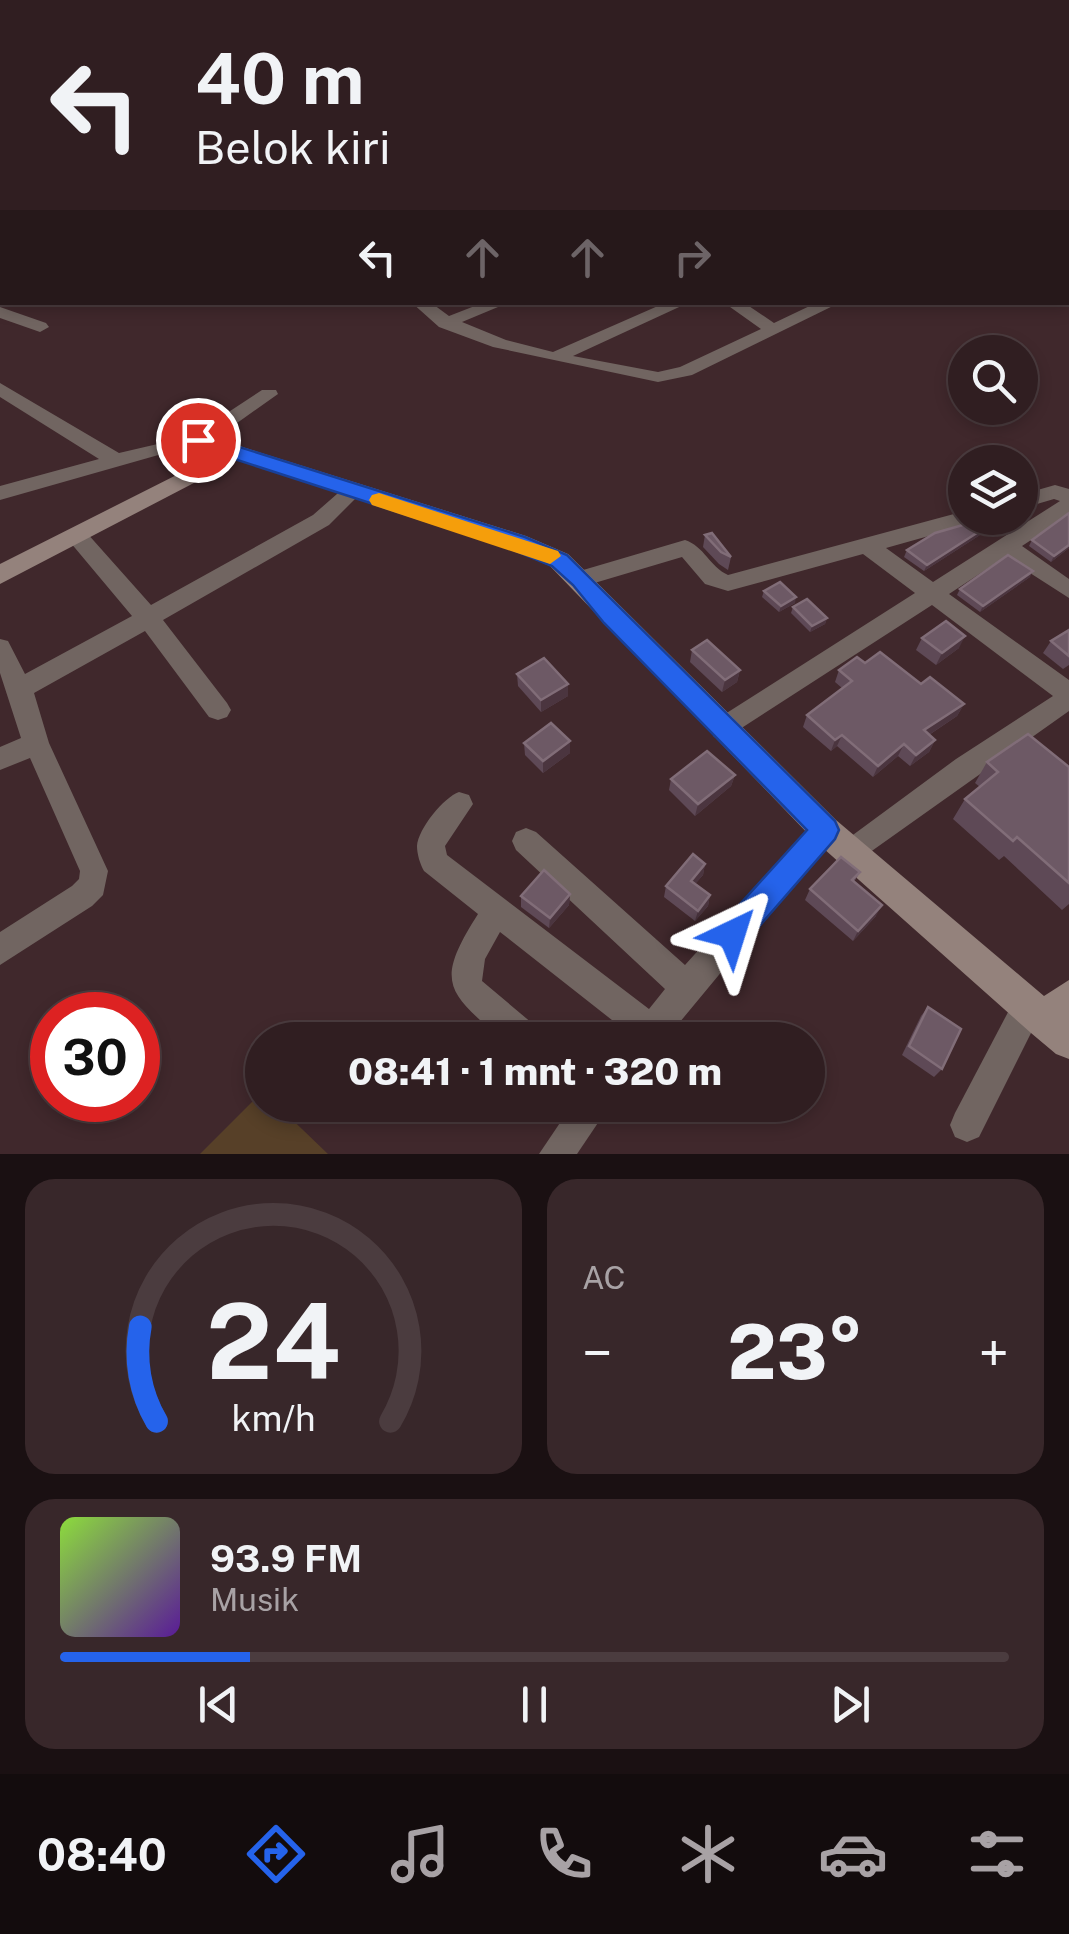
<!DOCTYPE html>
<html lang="id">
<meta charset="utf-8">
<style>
body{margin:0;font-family:"Public Sans",sans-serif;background:#38272a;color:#f1f3f6;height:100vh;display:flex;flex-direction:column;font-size:38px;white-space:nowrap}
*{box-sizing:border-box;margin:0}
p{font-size:32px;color:#a8a2a5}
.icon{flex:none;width:55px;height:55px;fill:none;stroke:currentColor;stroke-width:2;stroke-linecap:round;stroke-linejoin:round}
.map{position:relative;height:1154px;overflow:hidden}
.details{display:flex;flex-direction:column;gap:25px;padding:25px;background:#1a1012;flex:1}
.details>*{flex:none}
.top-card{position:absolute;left:0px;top:0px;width:1070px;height:305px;box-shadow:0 5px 15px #0003,0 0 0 2px #4b3c3f;background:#301e21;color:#f1f3f6;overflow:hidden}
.controls{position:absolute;left:948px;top:335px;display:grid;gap:20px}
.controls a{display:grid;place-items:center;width:90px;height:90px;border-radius:50%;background:#301e21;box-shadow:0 5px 15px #0003,0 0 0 2px #4b3c3f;font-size:50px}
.speed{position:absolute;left:30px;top:992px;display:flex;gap:20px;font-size:50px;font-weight:700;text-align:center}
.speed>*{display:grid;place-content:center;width:130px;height:130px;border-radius:50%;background:#301e21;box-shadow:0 5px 15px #0003,0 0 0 2px #4b3c3f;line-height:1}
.speed .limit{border:15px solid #d22;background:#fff;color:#111}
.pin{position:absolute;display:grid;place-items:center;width:85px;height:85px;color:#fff;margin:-42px;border:5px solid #fff;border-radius:50%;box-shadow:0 2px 10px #0007}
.me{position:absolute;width:110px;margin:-55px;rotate:41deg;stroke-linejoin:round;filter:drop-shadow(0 0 8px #0008)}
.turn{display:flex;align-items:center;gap:35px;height:210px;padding:0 30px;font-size:45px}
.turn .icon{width:130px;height:130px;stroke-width:2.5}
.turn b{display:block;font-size:70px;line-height:85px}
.lanes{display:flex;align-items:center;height:95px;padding:0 30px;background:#0003;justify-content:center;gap:50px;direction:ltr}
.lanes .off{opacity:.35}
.big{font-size:75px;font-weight:800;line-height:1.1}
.details .tile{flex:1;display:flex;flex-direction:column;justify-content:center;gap:15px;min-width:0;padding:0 35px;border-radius:30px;background:#38272a}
.details .dial{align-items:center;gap:0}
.dial svg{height:260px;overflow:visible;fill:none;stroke:#4b3c3f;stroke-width:7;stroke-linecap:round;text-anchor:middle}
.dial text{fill:#f1f3f6;stroke:none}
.song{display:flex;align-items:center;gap:30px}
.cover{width:120px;height:120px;border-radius:15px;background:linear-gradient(135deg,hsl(90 70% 55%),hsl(270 70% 35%))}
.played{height:10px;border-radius:5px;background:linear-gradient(90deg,#2563eb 20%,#4b3c3f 20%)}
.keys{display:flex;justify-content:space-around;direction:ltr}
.heat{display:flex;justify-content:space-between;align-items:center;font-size:55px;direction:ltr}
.details .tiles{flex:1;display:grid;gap:25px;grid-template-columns:1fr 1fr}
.tile:last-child{grid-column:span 2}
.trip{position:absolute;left:245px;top:1022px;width:580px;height:100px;border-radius:50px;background:#301e21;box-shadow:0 5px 15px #0003,0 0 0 2px #4b3c3f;font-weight:800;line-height:100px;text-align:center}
.tabs{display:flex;height:160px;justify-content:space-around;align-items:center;background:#130c0d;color:#a8a2a5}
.tabs .icon{width:70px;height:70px}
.tabs .selected{color:#2563eb}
.tabs b{font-size:45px;color:#f1f3f6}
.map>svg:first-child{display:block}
.green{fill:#574028}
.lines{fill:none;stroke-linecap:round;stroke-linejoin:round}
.street{fill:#716561;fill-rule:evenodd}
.secondary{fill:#94827c;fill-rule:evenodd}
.wall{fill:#5e4956}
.shaded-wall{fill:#4b353f}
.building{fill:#6d5965;stroke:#816d78;stroke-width:2.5}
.route{fill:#2563eb;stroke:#184099;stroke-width:2.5}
.slow{fill:#f59e0b}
</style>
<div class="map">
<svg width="1069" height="1154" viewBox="0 0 1069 1154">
<rect width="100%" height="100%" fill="#40282c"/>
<path class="green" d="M262 1092V1105H277L328 1154H200Z"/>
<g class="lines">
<g class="street">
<path d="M112 0H122L123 2H113Z"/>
<path d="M263 0H275L276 2H265Z"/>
<path d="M340 0H352L353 2H342Z"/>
<path d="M451 0H464L465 2H453Z"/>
<rect x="0" y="97" width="2" height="8"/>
<path d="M1069 100V109H1068V101Z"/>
<rect x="0" y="128" width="2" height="8"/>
<rect x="1068" y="152" width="1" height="8"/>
<rect x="0" y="176" width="2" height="8"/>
<path d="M0 261 2 262V272L0 271Z"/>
<path d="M411 302H430L449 316 485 302H510L462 322 506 340 553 352 667 302H690L573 356 658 372 680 367 761 329 723 302H743L774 323 818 302H841L692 375 658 382 493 347 439 327Z"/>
<path d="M895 302H921L913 307Z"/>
<path d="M0 307 46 323 49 327 40 332 0 318Z"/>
<path d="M0 383 119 453 192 436 262 390H276L278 394 216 438 243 447 246 452 243 457 236 458 209 449 183 448 0 500V486L99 459 0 397Z"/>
<path d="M352 485 362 492 329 525 163 620 227 703 231 710 227 717 218 720 209 717 145 631 34 693 49 743 108 871 103 895 92 906 0 965V932L72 886 79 879 80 871 30 758 0 770V747L21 738 0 673V639L8 641 25 674 132 616 70 542 67 537 70 532H86L151 605 313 515 345 487Z"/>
<path d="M1055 485 1069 489V515L1022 546 1069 579V598L1005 557 949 594 1069 680V711L852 865 842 861 838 852 842 843 956 759 1053 696 932 605 723 740 714 737 710 729 714 721 915 593 863 554 728 591 705 584 682 557 581 587 570 579 573 573 685 540C704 546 710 567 728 575L965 511V518H977L975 523 886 548 933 582 1060 501 1054 499 1020 509V495Z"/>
<path d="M459 792 469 795 473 804 445 846 447 855 649 1009 665 989 516 850 512 841 516 832 526 828 536 832 685 965 815 821 825 817 835 821 839 830 665 1040H629L631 1035 500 932 485 959 482 981 539 1029 544 1040H503C447 992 434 983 478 914L424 871C420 864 417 854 417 846 418 829 444 797 459 792Z"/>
<path d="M1027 992 1038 997 1043 1008 1038 1019 979 1137 967 1142 955 1137 950 1125 955 1113 1016 997Z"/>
<path d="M572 1105H610L577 1154H539Z"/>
</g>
<g class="secondary">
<path d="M578 0H593L595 2H580Z"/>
<rect x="1068" y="253" width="1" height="11"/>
<path d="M236 445 526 536 568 554 836 820 1044 996 1069 980V1059L1056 1054 1031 1033 814 840 550 566 508 548 238 460 0 584V564Z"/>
</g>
</g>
<g class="wall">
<path d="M900 0H1069V47H1068V2H907Z"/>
<path d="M1069 513V548L1051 562 1029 546 1032 540Z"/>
<path d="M705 535 731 557 728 570 719 564 703 547Z"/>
<path d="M980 535 924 571 904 557 907 550Z"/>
<path d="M1030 577 980 612 957 595 960 589Z"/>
<path d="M764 591 795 603 779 612 762 597Z"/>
<path d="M793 607 827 618 825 624 810 632 791 613Z"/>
<path d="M1069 630V665L1063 669 1043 653 1051 641Z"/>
<path d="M922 638 959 648 936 665 916 650Z"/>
<path d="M692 650 740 670 737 682 722 692 690 662Z"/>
<path d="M865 663 921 684 964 704 957 716 929 735 935 740 929 752 910 766 898 756 873 777 837 746 831 751 803 727 807 715 842 688 835 682 839 670Z"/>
<path d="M517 674 568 696 541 712 518 686Z"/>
<path d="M570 741V753L543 773 525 755 524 743Z"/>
<path d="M987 762 1069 767V904L1062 910 1004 856 999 860 953 819 965 799 980 787 975 783Z"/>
<path d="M735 775 731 786 695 816 669 790 671 779Z"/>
<path d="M705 864 703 875 695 884 710 895 708 906 695 921 664 897 666 886Z"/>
<path d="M860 872 854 882 876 916 853 941 805 900 810 889Z"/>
<path d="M570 894 569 905 549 928 521 907V896Z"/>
<path d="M928 1007 942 1069 934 1077 902 1055 921 1016Z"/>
</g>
<g class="shaded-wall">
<path d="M983 529 980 535 924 571 927 565Z"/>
<path d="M1069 545V548L1051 562 1054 556Z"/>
<path d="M1033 571 1030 577 980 612 983 606Z"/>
<path d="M796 597 795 603 779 612 781 606Z"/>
<path d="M827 618 825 624 810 632 812 626Z"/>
<path d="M965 636 959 648 936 665 942 653Z"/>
<path d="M740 670 737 682 722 692 725 680Z"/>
<path d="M568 684V696L541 712V700Z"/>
<path d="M964 704 957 716 918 742 924 730Z"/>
<path d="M842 735 837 746 831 751 835 740Z"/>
<path d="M935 740 929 752 910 766 916 755Z"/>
<path d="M570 741V753L543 773V761Z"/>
<path d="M904 744 898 756 873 777 878 766Z"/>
<path d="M735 775 731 786 695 816 698 804Z"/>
<path d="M705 864 703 875 689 891 691 881Z"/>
<path d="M570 894 569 905 549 928 550 918Z"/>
<path d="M710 895 708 906 695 921 698 911Z"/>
<path d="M882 905 876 916 853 941 858 931Z"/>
</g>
<g class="building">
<path d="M543 0H582L587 2H549Z"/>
<path d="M922 0H1069V39H1068V2H917Z"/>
<path d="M0 56 2 58V73L0 70Z"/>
<path d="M0 102H2V119L0 120Z"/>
<path d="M1069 513V545L1054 556 1032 540Z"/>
<path d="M973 522 983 529 927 565 907 550 935 533Z"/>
<path d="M712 533 731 557 721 552 705 535Z"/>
<path d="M1008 555 1033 571 983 606 960 589Z"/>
<path d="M780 582 796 597 781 606 764 591Z"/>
<path d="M807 599 827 618 812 626 793 607Z"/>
<path d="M946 621 965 636 942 653 922 638Z"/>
<path d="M1069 630V656L1051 641Z"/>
<path d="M707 640 740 670 725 680 692 650Z"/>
<path d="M880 652 921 684 930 677 964 704 924 730 935 740 916 755 904 744 878 766 842 735 835 740 807 715 852 681 839 670 857 657 865 663Z"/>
<path d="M544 658 568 684 541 700 517 674Z"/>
<path d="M551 723 570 741 543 761 524 743Z"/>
<path d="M1028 734 1069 767V883L1017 837 1013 841 965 799 998 772 987 762Z"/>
<path d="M707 751 735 775 698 804 671 779Z"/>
<path d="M693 854 705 864 691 881 710 895 698 911 666 886Z"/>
<path d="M841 857 860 872 852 880 882 905 858 931 810 889Z"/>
<path d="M544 870 570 894 550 918 521 896Z"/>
<path d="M928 1007 961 1029 942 1069 909 1046Z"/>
</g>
<path class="route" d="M198 434 525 537 567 555 835 821 839 830 835 839 743 945 732 949 722 945 717 934 722 924 807 830 604 623 573 585 552 566 509 548 191 445 189 440Z"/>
<path class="slow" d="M379 493 558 551 561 556 550 564 372 505 369 500 372 495Z"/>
</svg>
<div class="controls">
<a><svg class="icon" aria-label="search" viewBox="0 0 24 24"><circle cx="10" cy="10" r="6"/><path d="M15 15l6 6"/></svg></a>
<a><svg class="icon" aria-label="layers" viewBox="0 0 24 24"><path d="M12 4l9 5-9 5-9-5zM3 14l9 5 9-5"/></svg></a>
</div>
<div class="speed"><div class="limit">30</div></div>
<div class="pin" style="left:198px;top:440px;background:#d93025"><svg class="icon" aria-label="arrive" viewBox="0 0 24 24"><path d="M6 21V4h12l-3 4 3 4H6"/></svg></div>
<svg class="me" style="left:732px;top:934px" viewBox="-20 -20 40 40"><path d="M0-17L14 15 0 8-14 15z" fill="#2563eb" stroke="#fff" stroke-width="4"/></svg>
<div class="trip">08:41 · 1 mnt · 320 m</div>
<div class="top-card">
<div class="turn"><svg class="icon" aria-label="left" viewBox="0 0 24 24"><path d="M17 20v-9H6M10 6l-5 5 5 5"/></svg><div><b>40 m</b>Belok kiri</div></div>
<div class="lanes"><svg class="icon" aria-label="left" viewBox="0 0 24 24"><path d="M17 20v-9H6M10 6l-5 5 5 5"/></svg><svg class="icon off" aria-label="ahead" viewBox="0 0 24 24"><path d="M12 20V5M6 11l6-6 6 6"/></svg><svg class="icon off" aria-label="ahead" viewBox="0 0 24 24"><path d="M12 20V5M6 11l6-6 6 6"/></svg><svg class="icon off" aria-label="right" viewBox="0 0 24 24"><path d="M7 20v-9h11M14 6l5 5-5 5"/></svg></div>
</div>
</div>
<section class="details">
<div class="tiles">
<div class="tile dial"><svg viewBox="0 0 100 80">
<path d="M14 69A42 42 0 1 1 86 69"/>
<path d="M14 69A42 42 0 0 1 9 40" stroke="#2563eb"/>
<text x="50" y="56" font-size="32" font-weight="700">24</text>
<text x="50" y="72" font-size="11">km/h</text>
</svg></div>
<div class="tile"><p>AC</p>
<div class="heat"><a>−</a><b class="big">23°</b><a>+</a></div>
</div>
<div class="tile">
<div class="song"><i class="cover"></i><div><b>93.9 FM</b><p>Musik</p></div></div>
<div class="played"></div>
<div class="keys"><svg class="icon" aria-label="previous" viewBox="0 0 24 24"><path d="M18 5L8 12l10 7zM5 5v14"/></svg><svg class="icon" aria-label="pause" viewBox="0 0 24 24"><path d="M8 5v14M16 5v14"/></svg><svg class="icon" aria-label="next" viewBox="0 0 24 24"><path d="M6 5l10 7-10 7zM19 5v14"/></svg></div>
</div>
</div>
</section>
<nav class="tabs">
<b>08:40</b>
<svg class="icon selected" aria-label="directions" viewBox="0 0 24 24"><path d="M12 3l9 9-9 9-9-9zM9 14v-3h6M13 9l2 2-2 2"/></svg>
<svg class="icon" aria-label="music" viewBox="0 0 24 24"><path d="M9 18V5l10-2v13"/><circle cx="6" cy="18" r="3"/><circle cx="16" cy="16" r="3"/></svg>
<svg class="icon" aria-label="phone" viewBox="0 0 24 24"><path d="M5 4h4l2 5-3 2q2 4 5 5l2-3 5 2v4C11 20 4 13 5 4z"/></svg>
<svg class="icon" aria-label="climate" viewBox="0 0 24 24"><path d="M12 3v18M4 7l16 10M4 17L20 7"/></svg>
<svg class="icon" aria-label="car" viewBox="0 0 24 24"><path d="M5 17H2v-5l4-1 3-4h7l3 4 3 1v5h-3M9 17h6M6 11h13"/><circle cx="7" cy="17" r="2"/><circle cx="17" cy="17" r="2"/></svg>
<svg class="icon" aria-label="filters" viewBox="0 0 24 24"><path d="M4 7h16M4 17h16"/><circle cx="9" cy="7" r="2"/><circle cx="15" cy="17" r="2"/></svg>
</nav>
